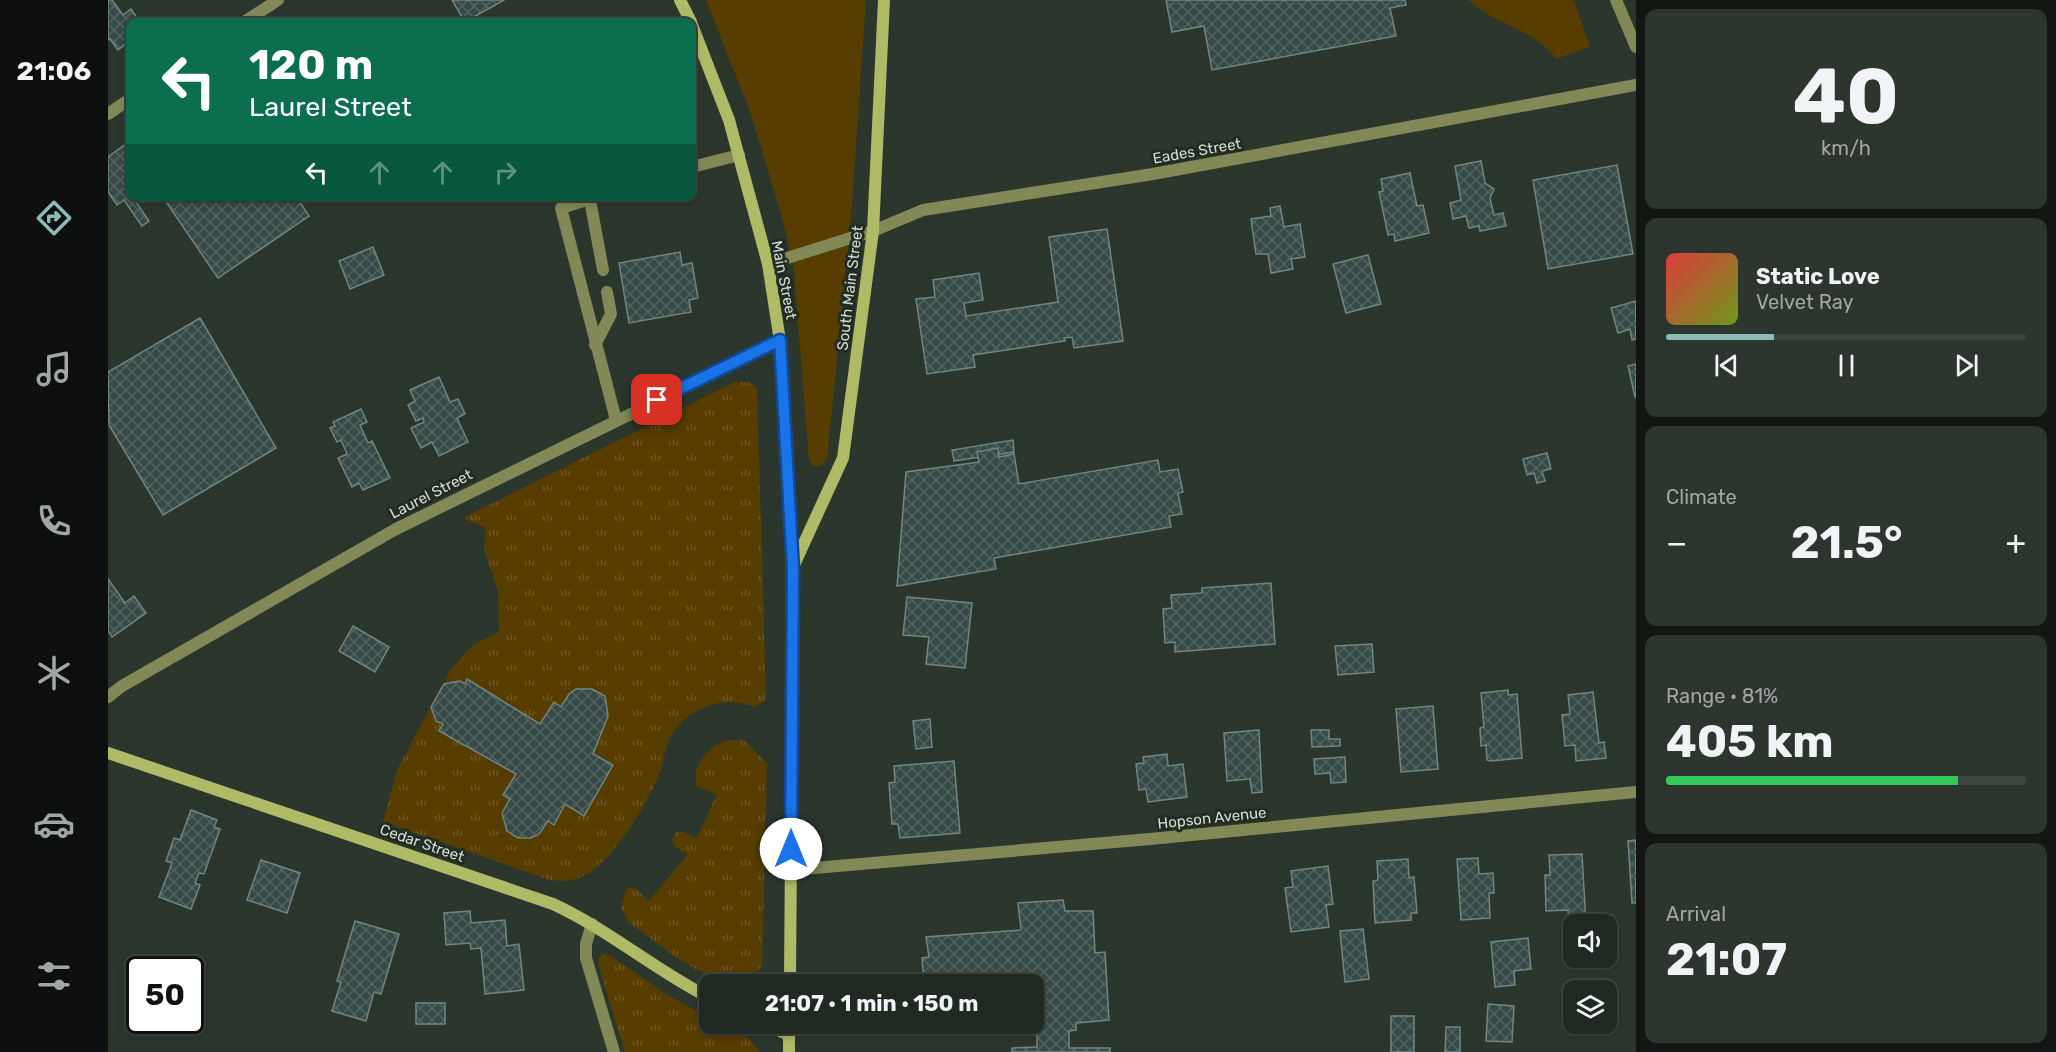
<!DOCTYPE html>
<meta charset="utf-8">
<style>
body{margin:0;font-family:Rubik,sans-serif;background:#2d352f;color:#f1f3f6;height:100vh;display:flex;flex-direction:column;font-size:22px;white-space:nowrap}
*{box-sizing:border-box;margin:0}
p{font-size:20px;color:#a2a6a5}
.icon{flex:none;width:33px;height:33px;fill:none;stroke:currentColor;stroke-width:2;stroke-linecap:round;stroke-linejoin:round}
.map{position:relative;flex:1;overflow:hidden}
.side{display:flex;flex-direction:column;gap:9px;padding:9px;background:#121713;width:420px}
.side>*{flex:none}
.hud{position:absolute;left:18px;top:18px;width:570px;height:183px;border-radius:12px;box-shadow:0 3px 9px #0003,0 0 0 2px #3d4540;background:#0b6e4f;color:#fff;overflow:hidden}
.tools{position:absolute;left:1455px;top:914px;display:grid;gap:12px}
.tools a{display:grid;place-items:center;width:54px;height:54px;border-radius:12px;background:#202922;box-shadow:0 3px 9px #0003,0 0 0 2px #3d4540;font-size:30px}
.speed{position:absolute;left:18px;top:956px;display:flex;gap:12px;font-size:30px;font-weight:700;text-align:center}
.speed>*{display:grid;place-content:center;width:78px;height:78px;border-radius:50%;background:#202922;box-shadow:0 3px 9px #0003,0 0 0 2px #3d4540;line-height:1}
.speed .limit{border:3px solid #111;border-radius:9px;background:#fff;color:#111}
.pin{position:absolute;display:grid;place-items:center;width:51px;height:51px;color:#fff;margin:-26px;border-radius:12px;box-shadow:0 3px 9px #0006}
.me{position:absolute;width:66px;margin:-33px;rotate:0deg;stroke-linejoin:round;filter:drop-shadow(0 0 4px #0008)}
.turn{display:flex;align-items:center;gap:21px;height:126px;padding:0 24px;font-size:27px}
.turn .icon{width:78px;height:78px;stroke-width:2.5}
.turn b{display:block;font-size:42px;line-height:51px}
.lanes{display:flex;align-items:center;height:57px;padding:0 24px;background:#0003;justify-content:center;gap:30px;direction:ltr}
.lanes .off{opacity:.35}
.big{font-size:45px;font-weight:700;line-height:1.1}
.side .tile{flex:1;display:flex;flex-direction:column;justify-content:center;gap:9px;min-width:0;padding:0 21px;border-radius:12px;background:#2d352f}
.side .dial{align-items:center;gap:0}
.dial b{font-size:78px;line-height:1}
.song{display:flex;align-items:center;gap:18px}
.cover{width:72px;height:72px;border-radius:9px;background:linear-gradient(135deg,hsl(0 70% 55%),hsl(80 70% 35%))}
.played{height:6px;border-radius:3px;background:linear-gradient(90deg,#8bbbb9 30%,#3d4540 30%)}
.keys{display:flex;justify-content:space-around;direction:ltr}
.heat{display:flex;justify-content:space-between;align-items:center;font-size:33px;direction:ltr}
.charge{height:9px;border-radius:4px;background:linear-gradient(90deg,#34c759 81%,#3d4540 0)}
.trip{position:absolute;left:591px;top:974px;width:345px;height:60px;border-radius:12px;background:#202922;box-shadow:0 3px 9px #0003,0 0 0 2px #3d4540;font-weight:700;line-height:60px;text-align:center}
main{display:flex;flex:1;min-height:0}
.tab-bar{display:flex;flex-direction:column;width:108px;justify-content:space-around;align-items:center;background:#0d100e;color:#a2a6a5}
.tab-bar .icon{width:42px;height:42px}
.tab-bar .current{color:#8bbbb9}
.tab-bar b{font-size:27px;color:#f1f3f6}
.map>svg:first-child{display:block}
.grass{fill:url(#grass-tufts)}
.park{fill:#583d00}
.building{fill:url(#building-cross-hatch);stroke:#718683;stroke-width:1.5}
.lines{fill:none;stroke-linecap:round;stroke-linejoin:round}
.lane{stroke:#828957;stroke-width:12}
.street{stroke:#828957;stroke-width:12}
.secondary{stroke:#afba67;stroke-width:12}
.route-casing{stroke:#114b97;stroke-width:15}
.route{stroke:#1a73e8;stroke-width:10}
.labels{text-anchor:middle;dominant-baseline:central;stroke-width:6;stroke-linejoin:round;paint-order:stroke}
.street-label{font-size:15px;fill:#d5dcd6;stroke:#212d23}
</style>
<main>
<nav class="tab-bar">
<b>21:06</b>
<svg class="icon current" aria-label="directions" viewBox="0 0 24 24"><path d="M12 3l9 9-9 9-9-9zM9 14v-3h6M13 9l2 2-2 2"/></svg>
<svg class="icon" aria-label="music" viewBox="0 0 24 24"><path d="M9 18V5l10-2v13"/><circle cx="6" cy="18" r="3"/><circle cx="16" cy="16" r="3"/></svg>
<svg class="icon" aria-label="phone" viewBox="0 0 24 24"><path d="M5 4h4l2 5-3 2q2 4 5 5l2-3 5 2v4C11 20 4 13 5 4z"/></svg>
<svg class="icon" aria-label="climate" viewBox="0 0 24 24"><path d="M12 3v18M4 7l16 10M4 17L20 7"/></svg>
<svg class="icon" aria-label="car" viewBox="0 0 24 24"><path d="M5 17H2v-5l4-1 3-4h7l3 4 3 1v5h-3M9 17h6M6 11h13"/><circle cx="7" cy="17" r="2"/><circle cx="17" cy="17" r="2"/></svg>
<svg class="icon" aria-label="filters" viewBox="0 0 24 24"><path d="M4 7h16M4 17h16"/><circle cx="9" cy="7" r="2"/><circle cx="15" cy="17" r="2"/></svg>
</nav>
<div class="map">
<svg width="1528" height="1052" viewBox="0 0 1528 1052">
<defs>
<pattern id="grass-tufts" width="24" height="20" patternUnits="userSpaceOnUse" patternTransform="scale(1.5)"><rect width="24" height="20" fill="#583d00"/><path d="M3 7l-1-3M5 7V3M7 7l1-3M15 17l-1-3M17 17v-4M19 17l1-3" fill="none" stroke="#6f5824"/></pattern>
<pattern id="building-cross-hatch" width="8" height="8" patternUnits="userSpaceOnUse" patternTransform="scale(1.5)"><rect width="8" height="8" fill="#374a47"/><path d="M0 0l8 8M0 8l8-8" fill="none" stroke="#536461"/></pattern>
</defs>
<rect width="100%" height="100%" fill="#2b372d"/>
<g class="grass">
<path d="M627 382H641L649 388 658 700 647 707C616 695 580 707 563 736 556 748 556 763 551 776 537 806 505 863 473 877 463 882 452 881 442 880L275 822 289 770 343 669 365 645 391 632 390 591 376 549 378 528 355 518Z"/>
<path d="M619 740H636L659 764 654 967 637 984H613L569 958 519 921 513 907 518 889 526 887 541 901 580 854 567 847 564 840 567 833 573 831 589 838 609 794 589 787C582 767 601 745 619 740Z"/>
<path d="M495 954 503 956 558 994 601 1018 602 1023C620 1023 643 1036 651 1052H517L491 967 490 959Z"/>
</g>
<g class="park">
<path d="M598 0H758L743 219 719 459 711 467 705 466 701 461 686 271 676 225 643 114Z"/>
<path d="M1360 0H1466L1482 47 1448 59C1428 30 1385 24 1360 0Z"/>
</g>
<g class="building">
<path d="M0 0H4L15 15 23 9 32 22H22V41L10 50 2 39 0 40Z"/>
<path d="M344 0H396L357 22Z"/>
<path d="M1058 0H1297L1298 5 1282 8 1288 36 1104 70 1096 26 1064 32Z"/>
<path d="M22 141V196H36L28 202 41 221 34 226 16 200 9 205 0 192V157Z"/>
<path d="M1373 161 1377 183 1386 189 1382 198 1386 215 1395 213 1398 226 1372 231 1371 226 1361 228 1358 216 1345 219 1342 203 1353 200 1347 166Z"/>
<path d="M1509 165 1525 254 1440 269 1425 180Z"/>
<path d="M1302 173 1309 206 1315 205 1321 233 1287 241 1286 234 1280 235 1271 192 1275 191 1273 179Z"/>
<path d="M54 196H188L201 216 110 278Z"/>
<path d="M1172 206 1176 227 1192 224 1197 257 1183 259 1185 269 1163 273 1160 254H1148L1143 219 1163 216 1162 208Z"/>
<path d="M999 229 1015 341 966 348 964 337 956 338 957 341 865 355 867 367 819 374 808 299 827 297 825 280 871 273 875 300 856 303 858 316 950 302 941 237Z"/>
<path d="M265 247 276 275 242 289 231 261Z"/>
<path d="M572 252 574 265 584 263 590 298 581 300 583 312 521 323 511 263Z"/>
<path d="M1260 255 1273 304 1238 313 1225 264Z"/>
<path d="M1528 301V339L1524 340 1522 329 1510 333 1503 308Z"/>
<path d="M92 318 168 448 55 515 1 425 0 372Z"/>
<path d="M1528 364V397H1527L1520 366Z"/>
<path d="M331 377 342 402 350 399 357 414 349 418 360 442 331 456 324 442 313 448 303 428 316 422 315 418 308 421 300 405 307 401 302 390Z"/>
<path d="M253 409 259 422 252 425 260 443 264 441 282 478 255 490 251 483 244 487 230 458 239 454 233 440 229 442 222 428 227 426 225 422Z"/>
<path d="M905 440 906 452 846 461 844 450Z"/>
<path d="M890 448 891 457 906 454 911 484 1050 460 1052 472 1070 469 1075 492 1070 493 1074 514 1061 516 1063 527 886 558 888 569 789 586 798 472 871 462 869 452Z"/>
<path d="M1439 453 1443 469 1434 471 1437 481 1429 483 1426 473 1419 475 1415 459Z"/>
<path d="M0 579 17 603 26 596 38 613 4 637 0 631Z"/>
<path d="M1163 583 1167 644 1067 652V642L1057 643 1055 609 1064 608 1063 595 1094 593V588Z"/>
<path d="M799 597 864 603 857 668 818 664 821 637 795 635Z"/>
<path d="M245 626 281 647 267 672 231 651Z"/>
<path d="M1264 644 1266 672 1230 675 1227 646Z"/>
<path d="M359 679 432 724 446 702 453 707 461 694 468 689H484L497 696 500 716 485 754 505 765 476 816 457 804 446 825 440 821 431 834 423 838H410L399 831 394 813 402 799 395 795 408 774 331 731 335 724 328 721 323 707 336 684 352 681 357 684Z"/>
<path d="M1400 690V695L1409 694 1414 758 1382 761 1379 760 1378 745 1373 746 1372 728 1376 727 1373 693Z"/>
<path d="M1485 692 1491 743 1496 742 1498 758 1468 761 1467 745 1457 746 1454 715 1462 714 1460 695Z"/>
<path d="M1325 706 1330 769 1293 772 1288 709Z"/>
<path d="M822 719 824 747 808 749 805 721Z"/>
<path d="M1151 730 1154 792 1144 793 1142 779 1119 781 1116 733Z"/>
<path d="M1203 730H1221V739H1232V746L1204 747Z"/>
<path d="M1059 754 1060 766 1075 764 1079 797 1040 802 1038 789 1031 790 1028 764 1036 763 1035 757Z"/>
<path d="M1237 757 1238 782 1223 783 1222 773 1207 774 1206 759Z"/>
<path d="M846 761 852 833 792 838 790 824H784L781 783 787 782 786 766Z"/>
<path d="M83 810 109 820 106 827 112 829 96 874 91 873 87 883 92 885 83 909 51 897 64 863 58 861 66 838 72 840Z"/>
<path d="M1528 840V903H1524L1520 841Z"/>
<path d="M1474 854 1478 924 1461 925 1460 910 1438 911 1437 875H1442L1441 855Z"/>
<path d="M1370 858 1371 874 1385 873 1386 893H1381L1382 918 1353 920 1349 859Z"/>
<path d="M1300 859 1301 878 1306 877 1309 913H1303V920L1267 923 1265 881 1270 880 1269 861Z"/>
<path d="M153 860 192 873 179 913 139 900Z"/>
<path d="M1220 866 1225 904 1218 905 1221 927 1183 932 1177 888 1185 887 1183 871Z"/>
<path d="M955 900 957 911H985L987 953 997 952 1001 1020 968 1023V1030L961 1031V1048H1002V1052H904V1048L929 1047V1035H921L920 1023H926V984H816L814 958 821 957 818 937 913 930 910 903Z"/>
<path d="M362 911 363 923 397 920 399 946 411 944 416 990 377 994 373 948 363 949 362 943 338 945 336 913Z"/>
<path d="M247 921 291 934 273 994 266 992 258 1021 224 1011 233 982 229 981Z"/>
<path d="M1255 929 1261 979 1237 982 1232 931Z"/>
<path d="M1420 938 1423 969 1406 971 1407 985 1387 987 1383 942Z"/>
<rect x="308" y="1003" width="29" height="21"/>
<path d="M1380 1004 1406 1006 1404 1042 1378 1041Z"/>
<rect x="1283" y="1016" width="23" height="36"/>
<path d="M1338 1027H1352V1052H1337Z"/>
</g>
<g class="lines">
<g class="lane">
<path d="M584 167 631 155"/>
<path d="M491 196 453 208 508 420"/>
<path d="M482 200 495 270"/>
<path d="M487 345 503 314 499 292"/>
</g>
<g class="street">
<path d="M1508 0 1528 47"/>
<path d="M136 22 170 0"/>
<path d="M0 114 22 99"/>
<path d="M660 264 765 231 815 210 1045 174 1528 85"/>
<path d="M0 697 14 686 288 529 672 341"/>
<path d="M683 870 1042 839 1528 792"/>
<path d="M484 924 478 944V958L506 1052"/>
</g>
<g class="secondary">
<path d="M572 0 583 22"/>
<path d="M584 25 621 120 660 264 672 341 685 569 682 984"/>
<path d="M686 565 735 458 765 231 776 0"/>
<path d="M0 753 445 904C501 930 547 970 602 998"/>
<path d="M655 1023 681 1035"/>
<path d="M681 1052V1023"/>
</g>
</g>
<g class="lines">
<defs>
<path id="route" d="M549 400 672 340 685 569 683 849"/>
</defs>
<use href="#route" class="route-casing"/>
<use href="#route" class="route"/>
</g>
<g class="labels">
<g class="street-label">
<text transform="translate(1089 151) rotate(-10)">Eades Street</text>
<text transform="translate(676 280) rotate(79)">Main Street</text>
<text transform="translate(742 288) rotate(-83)">South Main Street</text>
<text transform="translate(323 494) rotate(-27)">Laurel Street</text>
<text transform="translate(1104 818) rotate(-6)">Hopson Avenue</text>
<text transform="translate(314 843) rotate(19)">Cedar Street</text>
</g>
</g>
</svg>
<div class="tools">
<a><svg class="icon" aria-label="sound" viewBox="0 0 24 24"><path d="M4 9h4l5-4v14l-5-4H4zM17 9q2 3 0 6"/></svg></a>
<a><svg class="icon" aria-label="layers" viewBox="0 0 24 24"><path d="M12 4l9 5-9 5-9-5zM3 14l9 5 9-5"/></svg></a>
</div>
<div class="speed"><div class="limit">50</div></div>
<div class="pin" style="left:549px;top:400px;background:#d93025"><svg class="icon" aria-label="arrive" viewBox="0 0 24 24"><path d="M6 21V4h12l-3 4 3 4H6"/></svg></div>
<svg class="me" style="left:683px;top:849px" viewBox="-20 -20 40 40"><circle r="19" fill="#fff"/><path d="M0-13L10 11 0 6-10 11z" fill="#1a73e8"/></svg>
<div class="trip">21:07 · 1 min · 150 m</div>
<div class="hud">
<div class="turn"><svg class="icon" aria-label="left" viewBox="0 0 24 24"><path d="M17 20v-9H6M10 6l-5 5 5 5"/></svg><div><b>120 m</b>Laurel Street</div></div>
<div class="lanes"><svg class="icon" aria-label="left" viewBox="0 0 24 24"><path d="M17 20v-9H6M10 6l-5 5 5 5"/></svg><svg class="icon off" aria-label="ahead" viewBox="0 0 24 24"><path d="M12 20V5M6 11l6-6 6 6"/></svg><svg class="icon off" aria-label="ahead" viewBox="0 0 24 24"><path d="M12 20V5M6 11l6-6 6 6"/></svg><svg class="icon off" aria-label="right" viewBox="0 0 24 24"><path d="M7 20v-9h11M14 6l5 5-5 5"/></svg></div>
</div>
</div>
<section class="side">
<div class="tile dial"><b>40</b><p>km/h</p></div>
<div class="tile">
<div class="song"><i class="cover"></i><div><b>Static Love</b><p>Velvet Ray</p></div></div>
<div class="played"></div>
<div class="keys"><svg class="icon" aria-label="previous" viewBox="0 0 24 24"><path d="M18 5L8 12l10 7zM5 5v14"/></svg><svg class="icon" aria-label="pause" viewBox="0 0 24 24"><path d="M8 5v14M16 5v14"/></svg><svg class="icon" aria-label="next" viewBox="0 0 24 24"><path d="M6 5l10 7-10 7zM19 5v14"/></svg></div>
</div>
<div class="tile"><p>Climate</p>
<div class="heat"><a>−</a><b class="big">21.5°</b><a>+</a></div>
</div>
<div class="tile"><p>Range · 81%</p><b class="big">405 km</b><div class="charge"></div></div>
<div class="tile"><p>Arrival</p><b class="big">21:07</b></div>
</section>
</main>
